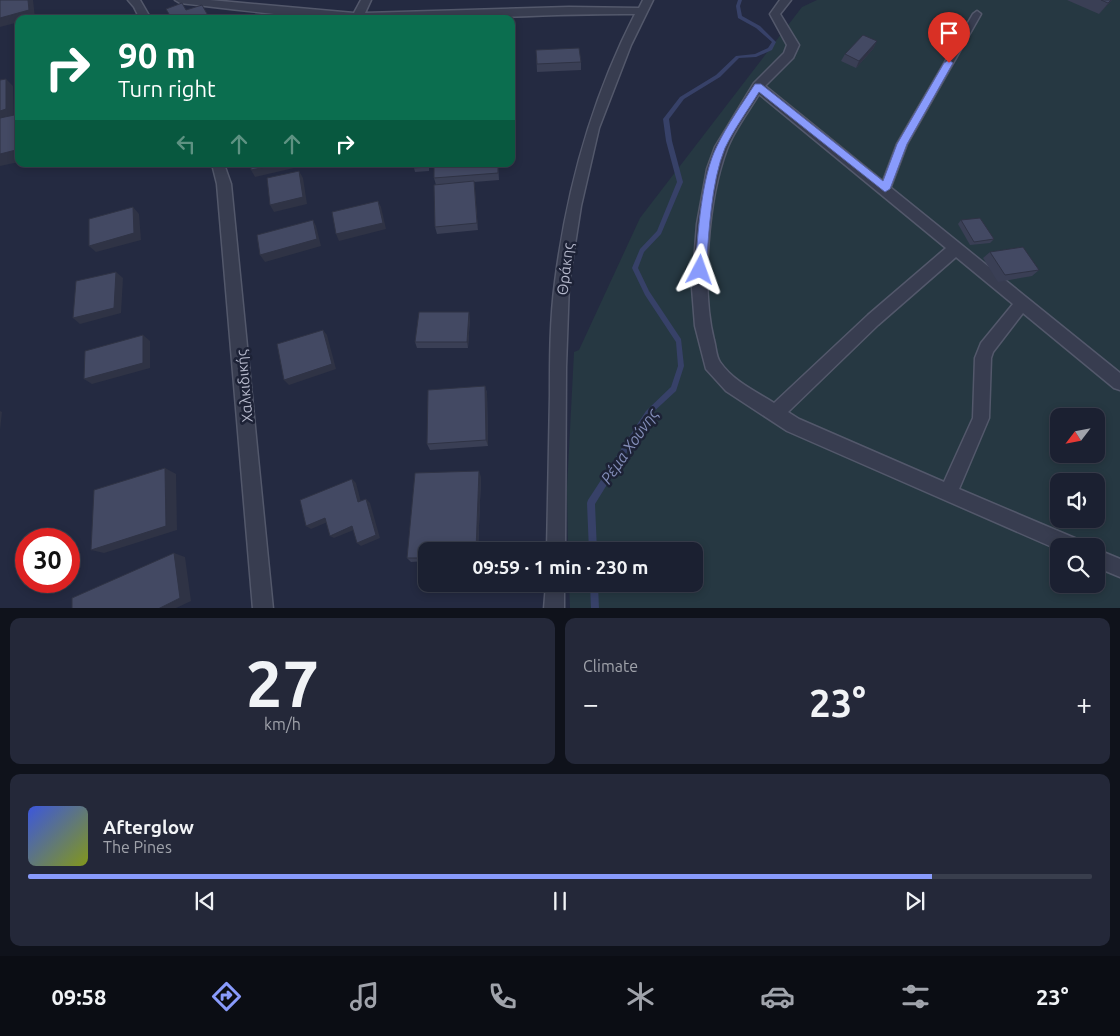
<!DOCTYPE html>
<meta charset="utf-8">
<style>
body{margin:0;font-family:Ubuntu,sans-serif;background:#242839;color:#f1f3f6;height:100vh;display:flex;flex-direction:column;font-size:19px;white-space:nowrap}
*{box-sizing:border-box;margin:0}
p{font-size:16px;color:#a0a3ab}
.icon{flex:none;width:28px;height:28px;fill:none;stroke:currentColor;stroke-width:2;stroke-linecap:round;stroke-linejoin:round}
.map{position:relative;height:608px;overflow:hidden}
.sheet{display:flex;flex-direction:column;gap:10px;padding:10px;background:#0f121b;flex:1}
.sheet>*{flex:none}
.hud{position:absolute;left:15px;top:15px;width:500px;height:152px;border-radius:10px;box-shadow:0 2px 8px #0003,0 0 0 1px #393e4d;background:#0b6e4f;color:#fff;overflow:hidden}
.needle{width:32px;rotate:238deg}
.buttons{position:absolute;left:1050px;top:408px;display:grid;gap:10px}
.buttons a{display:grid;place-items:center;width:55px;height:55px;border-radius:10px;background:#1b2031;box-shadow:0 2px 8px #0003,0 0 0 1px #393e4d;font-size:25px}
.speed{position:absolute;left:15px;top:528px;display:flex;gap:10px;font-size:25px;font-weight:700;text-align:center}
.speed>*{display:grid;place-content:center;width:65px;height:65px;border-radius:50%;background:#1b2031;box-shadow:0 2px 8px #0003,0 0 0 1px #393e4d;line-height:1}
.speed .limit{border:8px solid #d22;background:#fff;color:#111}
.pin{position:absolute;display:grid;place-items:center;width:42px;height:42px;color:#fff;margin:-51px -21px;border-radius:50% 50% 50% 0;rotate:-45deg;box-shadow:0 0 5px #0007}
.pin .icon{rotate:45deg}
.me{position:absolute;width:55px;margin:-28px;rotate:4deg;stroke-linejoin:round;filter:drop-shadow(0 0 4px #0008)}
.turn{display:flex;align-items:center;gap:18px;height:105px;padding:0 20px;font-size:22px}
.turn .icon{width:65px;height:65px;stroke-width:2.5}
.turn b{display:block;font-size:35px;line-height:42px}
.lanes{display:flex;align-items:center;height:48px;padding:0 20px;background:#0003;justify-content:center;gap:25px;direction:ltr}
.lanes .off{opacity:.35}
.big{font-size:38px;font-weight:700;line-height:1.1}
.sheet .tile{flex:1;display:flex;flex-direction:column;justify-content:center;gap:8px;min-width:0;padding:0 18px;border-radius:10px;background:#242839}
.sheet .dial{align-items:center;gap:0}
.dial b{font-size:65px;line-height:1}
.song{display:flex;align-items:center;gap:15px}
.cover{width:60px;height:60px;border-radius:8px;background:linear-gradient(135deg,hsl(230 70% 55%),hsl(70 70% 35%))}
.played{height:5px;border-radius:2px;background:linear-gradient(90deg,#899bfc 85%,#393e4d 85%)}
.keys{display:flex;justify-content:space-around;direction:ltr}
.heat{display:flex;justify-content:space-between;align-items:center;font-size:28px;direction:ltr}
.sheet .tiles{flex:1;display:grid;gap:10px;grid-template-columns:1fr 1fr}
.tile:last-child{grid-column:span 2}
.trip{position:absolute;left:418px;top:542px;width:285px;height:50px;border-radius:10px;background:#1b2031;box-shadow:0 2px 8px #0003,0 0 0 1px #393e4d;font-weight:700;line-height:50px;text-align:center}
.tabs{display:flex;height:80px;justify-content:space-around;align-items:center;background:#0b0d14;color:#a0a3ab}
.tabs .icon{width:35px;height:35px}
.tabs .current{color:#899bfc}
.tabs b{font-size:22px;color:#f1f3f6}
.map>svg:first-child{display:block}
.green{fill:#263842;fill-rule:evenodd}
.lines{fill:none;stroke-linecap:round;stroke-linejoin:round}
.stream{fill:#374168;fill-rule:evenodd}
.lane-casing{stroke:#53586b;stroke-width:3}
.street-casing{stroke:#53586b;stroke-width:3}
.lane{fill:#383d50;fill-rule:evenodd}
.street{fill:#383d50;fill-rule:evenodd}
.wall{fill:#3a3f55}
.shaded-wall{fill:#2f3345}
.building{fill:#434963;stroke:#2f3345}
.route{fill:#899bfc;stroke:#5965a4}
.labels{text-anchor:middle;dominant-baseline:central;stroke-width:5;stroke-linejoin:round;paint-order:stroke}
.street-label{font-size:15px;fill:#b5b8cb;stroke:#1d2236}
.water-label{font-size:16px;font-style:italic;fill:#838db8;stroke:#1d2236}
</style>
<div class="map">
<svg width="1120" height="609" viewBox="0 0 1120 609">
<rect width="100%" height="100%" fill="#242a41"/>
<path class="green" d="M817 0H1120V608H570L569 584H694V551H568L567 488 574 352 579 350 640 218 802 7ZM1059 416H1096V454H1059ZM1059 481H1096V519H1059ZM1059 546H1096V584H1059Z"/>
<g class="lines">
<g class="stream">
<path d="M738 0H742L740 6 742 16 760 26 776 42 772 50 756 57 739 58 720 77 684 99 669 119 672 141 683 182 661 234 644 252 638 268 649 291 681 339 684 366 676 391 650 415 595 504 597 551H589L587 503 588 500 646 411 671 387 678 366 676 342 645 295 632 268 640 249 657 231 677 182 666 141 663 119 680 97 716 75 736 56 755 54 768 48 772 42 756 28 738 18 736 6Z"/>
<path d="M590 584H598L599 609H591Z"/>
</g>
<defs>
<path id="lane" d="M977 11 981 14 907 144 890 189 889 192H881L880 189 897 144 973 14Z"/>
<g id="street">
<path d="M128 0H140L151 19H140L134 7Z"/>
<path d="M175 0H210L354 13 361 0H371L365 13 569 7 639 8 643 0H653L631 45 599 128 581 206 569 283 566 367 565 551H547C548 499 549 447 550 395 550 358 550 319 555 282 567 188 592 98 635 14 535 13 435 23 335 19 283 16 232 9 180 3Z"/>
<path d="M780 0H791L780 14 799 45 793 58 765 86 1120 373V390L1114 388 1023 313 993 352 991 358 989 418 959 489 1077 539 1079 546H1059V550L787 431 726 391 706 369 695 326 692 288 697 224 707 169 715 147 754 83 784 53 787 45 770 14ZM759 94 946 248 868 315 774 403C755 391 733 381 720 362 716 356 716 347 714 340 701 288 708 199 727 149 734 130 749 111 759 94ZM956 257 1013 304 981 343 975 358 973 418 944 482 799 419 788 412 878 325Z"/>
<path d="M212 164H224L231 184 273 609H253L217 184Z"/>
<path d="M1096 549 1120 559V577L1096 567Z"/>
<path d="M546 584H564V609H544Z"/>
</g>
</defs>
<use href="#lane" class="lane-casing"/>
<use href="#street" class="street-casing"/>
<use href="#lane" class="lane"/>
<use href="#street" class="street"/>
</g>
<g class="wall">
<path d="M1067 0H1112L1099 14Z"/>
<path d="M877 41 873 49 856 68 841 61 845 54Z"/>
<path d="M536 50 581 62V70L537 72Z"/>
<path d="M415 164H429V171L415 172 414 168Z"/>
<path d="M498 164 499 180 474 182 478 230 437 234 435 227 436 185 434 178Z"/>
<path d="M961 220 994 239 990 243 970 245 958 224Z"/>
<path d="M990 252 1039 270 1032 276 998 282 983 258Z"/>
<path d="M470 318 468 348H417L415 342Z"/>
<path d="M485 386 487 393 488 446 430 450 427 444Z"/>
<path d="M481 477 478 551H426V561L411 562 407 558Z"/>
</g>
<g class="shaded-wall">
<path d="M28 0H33L35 18 32 19H19V22L0 27V18Z"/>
<path d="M1111 0H1112L1099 14Z"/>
<path d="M877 41 873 49 856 68 859 61Z"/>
<path d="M6 79 13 86 14 117 0 120V111Z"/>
<path d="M19 121V162L0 166V154Z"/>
<path d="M280 164H293L294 168 255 177 251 170Z"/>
<path d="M299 171 303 178 307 204 274 212 270 205Z"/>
<path d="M474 181 475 188 478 230 477 223Z"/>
<path d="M378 201 381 207 386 229 339 241 336 234Z"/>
<path d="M133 207 139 214 141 240 96 252 89 246Z"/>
<path d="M313 220 316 226 321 246 265 262 260 255Z"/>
<path d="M116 272 123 278 121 313 80 324 73 318Z"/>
<path d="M469 312 470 318 468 348 467 342Z"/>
<path d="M323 330 327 335 336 369 289 385 284 380Z"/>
<path d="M143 335 150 341V368L92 384 84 379Z"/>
<path d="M485 386 487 393 488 446 486 440Z"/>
<path d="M0 411 2 412 0 430Z"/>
<path d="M165 468 176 474 177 530 104 553 91 550Z"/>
<path d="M479 471 481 477 478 551H476Z"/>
<path d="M352 479 356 483 362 506 358 502Z"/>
<path d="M366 499 370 503 380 538 361 546 357 543Z"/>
<path d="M325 518 330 521 311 529 306 526Z"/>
<path d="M352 526 356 529 334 538 330 536Z"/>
<path d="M174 553 185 557 191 601 174 609H158Z"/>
</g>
<g class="building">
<path d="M0 0H28L29 10 0 18Z"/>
<path d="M1101 0H1111L1108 3Z"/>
<path d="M182 3 186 10 202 5 210 19H172L166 9Z"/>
<path d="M863 35 877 41 859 61 845 54Z"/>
<path d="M579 48 581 62 537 64 536 50Z"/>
<path d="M6 79V109L0 111V80Z"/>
<path d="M19 114 16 150 0 154V118Z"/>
<path d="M251 164H280L251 170Z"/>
<path d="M415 164H428V167L414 168Z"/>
<path d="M434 164H498V173L434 178Z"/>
<path d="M299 171 303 197 270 205 267 178Z"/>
<path d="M474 181 477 223 435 227 434 185Z"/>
<path d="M378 201 383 223 336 234 332 212Z"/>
<path d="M133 207 134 233 89 246V219Z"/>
<path d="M980 218 994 239 974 242 961 220Z"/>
<path d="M313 220 317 239 260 255 257 235Z"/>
<path d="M1023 247 1039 270 1005 275 990 252Z"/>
<path d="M116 272 114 308 73 318 76 281Z"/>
<path d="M419 312H469L467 342H415Z"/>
<path d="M323 330 332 364 284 380 277 344Z"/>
<path d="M143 335V363L84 379 85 351Z"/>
<path d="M485 386 486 440 427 444 428 390Z"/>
<path d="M165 468 166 526 91 550 94 490Z"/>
<path d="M479 471 476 551H426V558H407L415 473Z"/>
<path d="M352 479 358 502 366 499 376 535 357 543 352 526 330 536 325 518 306 526 300 500Z"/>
<path d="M174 553 180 598 158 609H72V598Z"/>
</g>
<path class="route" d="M949 60 953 63 907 144 890 189 885 192 759 92C748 110 734 129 725 148 711 182 709 233 706 270L700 275 696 273 695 270C698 235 701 177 717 146 727 125 742 104 755 84H761L883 181 897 144 944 63Z"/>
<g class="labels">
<g class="street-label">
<text transform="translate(565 269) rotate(-83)">Θράκης</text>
<text transform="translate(244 386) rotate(-95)">Χαλκιδικής</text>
</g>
<g class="water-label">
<text transform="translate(629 446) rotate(-55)">Ρέμα Χούνης</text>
</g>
</g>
</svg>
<div class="buttons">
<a><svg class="needle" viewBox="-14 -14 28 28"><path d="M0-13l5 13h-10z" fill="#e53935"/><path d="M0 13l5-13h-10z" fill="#a0a3ab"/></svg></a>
<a><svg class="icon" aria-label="sound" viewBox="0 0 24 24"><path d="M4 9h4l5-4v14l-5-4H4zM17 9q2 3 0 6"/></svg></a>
<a><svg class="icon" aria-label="search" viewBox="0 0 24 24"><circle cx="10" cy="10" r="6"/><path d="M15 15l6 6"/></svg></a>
</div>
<div class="speed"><div class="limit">30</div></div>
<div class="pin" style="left:949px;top:63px;background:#d93025"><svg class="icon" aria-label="arrive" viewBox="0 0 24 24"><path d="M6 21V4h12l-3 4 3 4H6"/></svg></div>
<svg class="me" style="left:700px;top:270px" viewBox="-20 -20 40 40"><path d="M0-17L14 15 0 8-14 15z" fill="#899bfc" stroke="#fff" stroke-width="4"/></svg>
<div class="trip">09:59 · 1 min · 230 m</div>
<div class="hud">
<div class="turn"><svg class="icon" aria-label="right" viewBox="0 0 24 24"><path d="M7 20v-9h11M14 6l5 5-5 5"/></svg><div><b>90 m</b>Turn right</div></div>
<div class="lanes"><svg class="icon off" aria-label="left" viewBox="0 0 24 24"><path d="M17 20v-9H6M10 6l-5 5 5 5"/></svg><svg class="icon off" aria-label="ahead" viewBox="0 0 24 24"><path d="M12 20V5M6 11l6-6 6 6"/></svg><svg class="icon off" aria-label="ahead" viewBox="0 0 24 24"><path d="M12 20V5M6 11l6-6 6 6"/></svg><svg class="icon" aria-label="right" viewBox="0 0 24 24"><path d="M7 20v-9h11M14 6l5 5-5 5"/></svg></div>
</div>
</div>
<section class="sheet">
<div class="tiles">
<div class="tile dial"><b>27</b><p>km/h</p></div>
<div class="tile"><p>Climate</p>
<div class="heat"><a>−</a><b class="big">23°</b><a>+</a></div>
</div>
<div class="tile">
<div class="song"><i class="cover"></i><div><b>Afterglow</b><p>The Pines</p></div></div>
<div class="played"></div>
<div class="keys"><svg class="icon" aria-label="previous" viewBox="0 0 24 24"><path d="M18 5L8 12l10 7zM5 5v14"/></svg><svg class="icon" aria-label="pause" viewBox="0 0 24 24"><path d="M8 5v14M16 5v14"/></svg><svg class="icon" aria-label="next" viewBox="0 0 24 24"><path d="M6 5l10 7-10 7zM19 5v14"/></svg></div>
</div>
</div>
</section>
<nav class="tabs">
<b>09:58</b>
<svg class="icon current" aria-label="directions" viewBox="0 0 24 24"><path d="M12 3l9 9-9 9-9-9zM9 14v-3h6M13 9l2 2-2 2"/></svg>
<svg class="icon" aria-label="music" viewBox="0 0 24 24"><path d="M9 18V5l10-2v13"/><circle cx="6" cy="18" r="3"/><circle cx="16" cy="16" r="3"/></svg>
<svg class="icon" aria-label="phone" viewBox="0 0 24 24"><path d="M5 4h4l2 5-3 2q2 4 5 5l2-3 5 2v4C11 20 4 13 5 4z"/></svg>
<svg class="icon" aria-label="climate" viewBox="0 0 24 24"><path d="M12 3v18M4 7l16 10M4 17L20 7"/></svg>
<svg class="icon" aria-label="car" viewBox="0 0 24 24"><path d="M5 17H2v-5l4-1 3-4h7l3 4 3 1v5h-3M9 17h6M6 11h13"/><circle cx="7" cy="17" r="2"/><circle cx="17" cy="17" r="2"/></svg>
<svg class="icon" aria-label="filters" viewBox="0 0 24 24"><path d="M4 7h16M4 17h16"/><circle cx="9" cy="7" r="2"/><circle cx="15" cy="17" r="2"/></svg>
<b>23°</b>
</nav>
